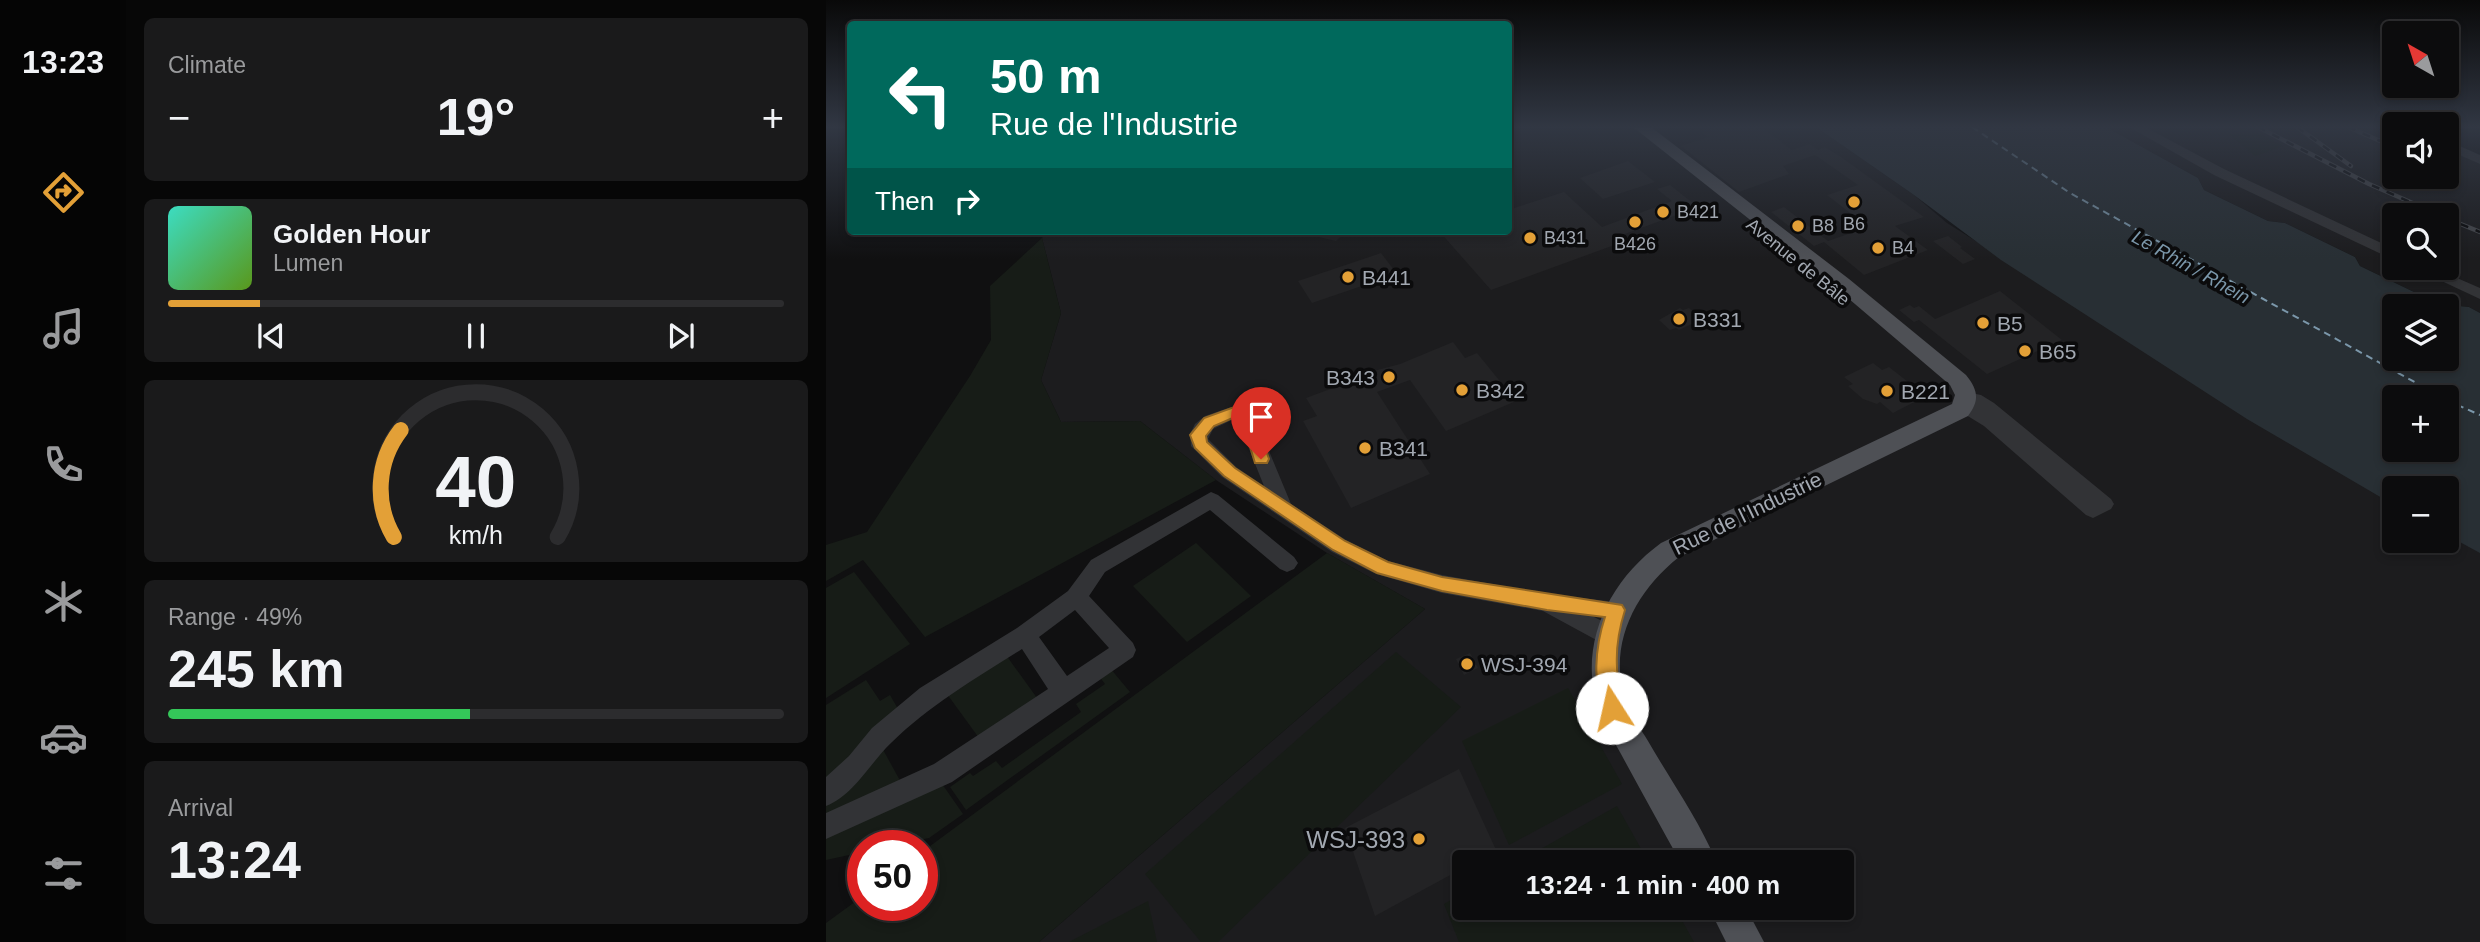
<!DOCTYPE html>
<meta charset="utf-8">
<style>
body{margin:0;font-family:Arial,sans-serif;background:#1a1a1b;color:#f1f3f6;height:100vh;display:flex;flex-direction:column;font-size:26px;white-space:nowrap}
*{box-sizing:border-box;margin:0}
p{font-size:23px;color:#9a9b9d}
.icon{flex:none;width:38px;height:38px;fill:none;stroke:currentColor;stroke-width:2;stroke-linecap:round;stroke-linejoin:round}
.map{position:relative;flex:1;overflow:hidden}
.drawer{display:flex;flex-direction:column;gap:18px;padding:18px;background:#070707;width:700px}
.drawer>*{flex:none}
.guide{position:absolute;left:21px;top:21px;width:665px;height:214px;border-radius:7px;box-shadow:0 4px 10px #0003,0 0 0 2px #2c2c2e;background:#00695c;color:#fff;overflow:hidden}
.needle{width:46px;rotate:321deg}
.buttons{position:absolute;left:1556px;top:21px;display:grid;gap:14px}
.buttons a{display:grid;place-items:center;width:77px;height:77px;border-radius:7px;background:#0c0c0d;box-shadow:0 4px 10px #0003,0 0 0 2px #2c2c2e;font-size:35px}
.speed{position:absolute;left:21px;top:830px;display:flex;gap:14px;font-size:35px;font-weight:700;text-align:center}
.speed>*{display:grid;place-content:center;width:91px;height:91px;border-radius:50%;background:#0c0c0d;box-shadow:0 4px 10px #0003,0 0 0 2px #2c2c2e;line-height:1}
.speed .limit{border:10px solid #d22;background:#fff;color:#111}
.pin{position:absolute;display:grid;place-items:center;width:60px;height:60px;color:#fff;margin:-72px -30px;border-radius:50% 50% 50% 0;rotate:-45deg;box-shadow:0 0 7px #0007}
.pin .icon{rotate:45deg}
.me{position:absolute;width:77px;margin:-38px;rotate:350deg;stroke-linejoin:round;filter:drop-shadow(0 0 5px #0008)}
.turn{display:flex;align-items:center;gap:24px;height:147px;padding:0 28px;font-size:32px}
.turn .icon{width:91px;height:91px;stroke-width:2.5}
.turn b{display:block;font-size:49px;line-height:60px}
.then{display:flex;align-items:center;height:66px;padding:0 28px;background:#0003;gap:14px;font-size:26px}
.big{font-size:52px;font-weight:700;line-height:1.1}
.drawer .widget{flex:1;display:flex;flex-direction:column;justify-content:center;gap:10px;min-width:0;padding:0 24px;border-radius:10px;background:#1a1a1b}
.drawer .dial{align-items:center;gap:0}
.dial svg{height:182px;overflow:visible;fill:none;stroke:#2c2c2e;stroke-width:7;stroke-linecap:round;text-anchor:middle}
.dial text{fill:#f1f3f6;stroke:none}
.song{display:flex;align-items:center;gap:21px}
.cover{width:84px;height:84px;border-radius:10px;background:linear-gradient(135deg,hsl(170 70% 55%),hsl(90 70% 35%))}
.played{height:7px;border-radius:4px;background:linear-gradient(90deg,#e3a037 15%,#2c2c2e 15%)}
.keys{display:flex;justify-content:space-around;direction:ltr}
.heat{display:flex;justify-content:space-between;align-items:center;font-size:38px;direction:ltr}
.charge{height:10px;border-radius:5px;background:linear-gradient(90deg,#34c759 49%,#2c2c2e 0)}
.trip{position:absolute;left:626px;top:850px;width:402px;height:70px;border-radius:7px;background:#0c0c0d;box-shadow:0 4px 10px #0003,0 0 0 2px #2c2c2e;font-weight:700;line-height:70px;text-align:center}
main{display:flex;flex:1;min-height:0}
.tabs{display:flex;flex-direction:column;width:126px;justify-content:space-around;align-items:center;background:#050505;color:#9a9b9d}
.tabs .icon{width:49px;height:49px}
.tabs .on{color:#e3a037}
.tabs b{font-size:32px;color:#f1f3f6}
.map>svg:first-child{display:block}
.built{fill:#1c1c1e;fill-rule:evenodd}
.green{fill:#171c17}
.water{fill:#282f34;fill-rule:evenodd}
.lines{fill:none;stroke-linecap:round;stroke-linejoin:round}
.ferry{stroke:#7b97aa;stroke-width:2;stroke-dasharray:7 5;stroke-linecap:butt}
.building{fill:#232325}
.minor{fill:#323336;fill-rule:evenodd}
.major{fill:#4e5055;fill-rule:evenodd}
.rail-casing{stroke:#45474b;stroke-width:4.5}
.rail{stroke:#0b0b0c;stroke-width:2.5;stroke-dasharray:8;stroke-linecap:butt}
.route{fill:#e3a037;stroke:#946824;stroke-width:2}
.poi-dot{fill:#e3a037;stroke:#0b0b0c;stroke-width:2.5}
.labels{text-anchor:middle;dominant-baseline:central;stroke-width:7;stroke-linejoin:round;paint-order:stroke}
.far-poi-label{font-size:18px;fill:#a2a8b1;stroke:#0b0b0c;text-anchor:start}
.far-street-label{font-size:18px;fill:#a2a8b1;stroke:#0b0b0c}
.far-water-label{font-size:19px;font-style:italic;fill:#7b97aa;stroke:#0b0b0c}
.poi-label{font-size:21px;fill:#a2a8b1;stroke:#0b0b0c;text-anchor:start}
.street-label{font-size:21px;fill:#a2a8b1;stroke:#0b0b0c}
.near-poi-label{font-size:24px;fill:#a2a8b1;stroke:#0b0b0c;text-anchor:end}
</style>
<main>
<nav class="tabs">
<b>13:23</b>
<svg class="icon on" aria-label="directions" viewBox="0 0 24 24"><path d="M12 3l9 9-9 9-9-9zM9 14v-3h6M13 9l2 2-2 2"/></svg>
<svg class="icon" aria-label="music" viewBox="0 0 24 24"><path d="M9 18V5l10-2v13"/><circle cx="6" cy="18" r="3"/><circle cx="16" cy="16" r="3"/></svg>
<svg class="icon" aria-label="phone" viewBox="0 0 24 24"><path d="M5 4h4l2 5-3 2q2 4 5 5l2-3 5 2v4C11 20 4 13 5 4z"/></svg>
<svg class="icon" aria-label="climate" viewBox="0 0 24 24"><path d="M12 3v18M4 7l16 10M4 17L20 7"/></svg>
<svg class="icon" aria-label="car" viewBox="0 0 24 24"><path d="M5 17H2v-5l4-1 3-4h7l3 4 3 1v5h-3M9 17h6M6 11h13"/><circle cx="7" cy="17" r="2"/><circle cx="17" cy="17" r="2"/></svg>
<svg class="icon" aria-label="filters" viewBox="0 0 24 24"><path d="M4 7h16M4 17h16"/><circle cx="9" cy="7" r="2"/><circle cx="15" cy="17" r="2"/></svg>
</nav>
<section class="drawer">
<div class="widget"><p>Climate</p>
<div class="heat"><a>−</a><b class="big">19°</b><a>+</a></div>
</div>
<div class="widget">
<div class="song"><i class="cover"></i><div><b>Golden Hour</b><p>Lumen</p></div></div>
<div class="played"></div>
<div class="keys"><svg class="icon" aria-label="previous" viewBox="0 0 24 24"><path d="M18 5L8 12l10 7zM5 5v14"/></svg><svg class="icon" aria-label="pause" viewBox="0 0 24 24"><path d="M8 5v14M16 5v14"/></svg><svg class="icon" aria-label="next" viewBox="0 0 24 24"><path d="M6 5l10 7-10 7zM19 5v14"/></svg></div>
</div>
<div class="widget dial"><svg viewBox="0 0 100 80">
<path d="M14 69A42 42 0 1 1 86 69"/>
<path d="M14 69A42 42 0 0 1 17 22" stroke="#e3a037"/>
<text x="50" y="56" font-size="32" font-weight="700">40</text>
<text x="50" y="72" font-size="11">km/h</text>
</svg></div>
<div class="widget"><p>Range · 49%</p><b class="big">245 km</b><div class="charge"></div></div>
<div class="widget"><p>Arrival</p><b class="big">13:24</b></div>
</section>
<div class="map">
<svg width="1654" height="942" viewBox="0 0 1654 942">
<rect width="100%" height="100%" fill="#101011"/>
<g class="built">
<path d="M683 127H990L1088 195 1121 223 1568 503V541H1620L1621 532 1654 550V942H213L599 609 501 553 390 480 314 421 235 422 215 380 235 313 216 238 222 231H682ZM639 863H1017V908H639Z"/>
<path d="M1280 127H1568V177H1620L1621 147 1654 164V313L1643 307 1613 304 1534 266 1529 257 1459 223 1442 221 1378 190 1372 178ZM1568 215H1620V268H1568Z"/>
</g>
<g class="green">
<path d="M1432 133 1457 146 1429 156 1404 135Z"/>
<path d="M216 238 235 313 215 380 235 422 314 421 390 480 99 637 37 560 0 581V545L41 532 144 376 165 340 164 286Z"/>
<path d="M370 543 425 596 361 642 307 586Z"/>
<path d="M501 553 599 609 213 942H0V923L37 896V905H96V852Z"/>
<path d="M28 572 84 644 0 698V588Z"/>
<path d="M570 652 635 707 392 942H375L319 874Z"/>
<path d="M180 655 211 698 153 738 121 694Z"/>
<path d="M284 668 304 692 140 810 124 787 144 773 147 776 170 761 176 768 255 712 250 704 279 684 273 676Z"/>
<path d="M40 680 54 701 64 695 72 709 0 787V705Z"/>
<path d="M742 688 796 784 683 845 636 741Z"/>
<path d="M55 746 77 786 0 820V801Z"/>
<path d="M114 781 137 814 103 838 69 845H37V852L0 860V832Z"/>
<path d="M791 806 823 863H690Z"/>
<path d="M639 892V908H849L868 942H633L618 904Z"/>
<path d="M322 901 331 942H243Z"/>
</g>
<path class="water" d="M990 127H1280L1372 178 1378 190 1442 221 1459 223 1529 257 1534 266 1613 304 1643 307 1654 313V553L1621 535 1620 488H1568V505L1421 419 1175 260 1088 195ZM1568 306H1620V359H1568ZM1568 397H1620V450H1568Z"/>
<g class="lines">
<g class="ferry">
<path d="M1146 127 1244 193 1616 397"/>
<path d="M1620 400 1654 415"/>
</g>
</g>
<g class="building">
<path d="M890 127H935L966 150 984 144 992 150 999 147 1015 157 1098 217 1069 226 1102 250 1038 275 998 242 988 246 945 212 958 207 1002 241 1042 227 1001 195 1032 185 989 155 957 166 963 174 913 192 855 146 882 137 875 132Z"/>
<path d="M802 161 829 182 777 199 754 178Z"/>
<path d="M844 185 872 207 788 238 794 243 665 290 613 231H682V210L738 192 776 227 846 201 831 189Z"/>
<path d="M484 231H521L510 241 484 235Z"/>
<path d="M1122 236 1136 247 1134 248 1149 259 1137 264 1107 241Z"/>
<path d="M555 253 571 274 486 303 472 281Z"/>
<path d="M1174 291 1236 340 1161 374 1093 320 1088 322 1073 310 1084 305 1088 308 1093 306 1109 319Z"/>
<path d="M854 308 857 310 863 308 874 318 868 320 870 322 853 330 850 328 844 330 833 320Z"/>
<path d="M627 342 639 358 651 353 690 401 620 431 584 380 551 392 604 474 525 508 477 421 491 416 480 398 542 375 540 373 574 364Z"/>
<path d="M1047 363 1056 370 1063 367 1100 396 1067 413 1054 402 1051 404 1037 399 1022 386 1027 384 1018 377Z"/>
<path d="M644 653 652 668 638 675 630 659Z"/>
<path d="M633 769 670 850 646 863H639V867L549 916 519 828Z"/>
</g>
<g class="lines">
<g class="minor">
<path d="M1303 127H1319L1398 169 1568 249V260L1388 175Z"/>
<path d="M1620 140 1654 155V164L1620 149Z"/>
<path d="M1588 268H1608L1654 288V299Z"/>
<path d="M1140 392 1155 395 1168 403 1285 499 1288 504 1285 509 1267 518 1260 515 1158 426 1132 410 1129 406 1133 401 1131 398Z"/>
<path d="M411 405 425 410 428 415 465 504 520 540 562 561 616 575 721 594 798 603 801 610 798 617 790 619 768 617 790 628 793 635 790 642 782 645 774 642 717 611 616 593 550 574 506 552 396 477 365 446 364 434 369 424 379 416ZM410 418 411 419 438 486 410 467 382 439 387 429Z"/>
<path d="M385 492 392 495 468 557 472 563 468 569 461 572 454 569 384 510 279 572 263 596 307 643 310 650 307 657 126 782 0 839V813L108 764 222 689 196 649C150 678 104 705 65 743 44 763 28 795 0 806V777L23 756 46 728 94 688 191 628 242 591 265 560ZM249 610 283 648 241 676 213 637Z"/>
</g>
<g class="major">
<path d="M807 127H825L1023 279 1140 375C1152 390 1154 400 1142 416L853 557C808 593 781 645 800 704 805 717 815 729 822 741 845 781 873 820 891 863H855C835 827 815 791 795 754 787 739 775 723 771 707 753 642 783 581 835 543L1126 404 1129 395 1124 385 1009 287Z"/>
<path d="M883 908H920L938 942H900Z"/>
</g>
<defs>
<g id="rail">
<path d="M1432 127 1543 184 1614 215"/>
<path d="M1471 127 1525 166"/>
<path d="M1522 127 1568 147"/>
<path d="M1620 218 1654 232"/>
</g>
</defs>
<use href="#rail" class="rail-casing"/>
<use href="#rail" class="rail"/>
</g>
<linearGradient id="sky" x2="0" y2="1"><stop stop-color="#090909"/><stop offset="0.49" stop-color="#313743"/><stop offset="1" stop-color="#313743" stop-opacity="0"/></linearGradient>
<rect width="1654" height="259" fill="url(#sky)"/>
<path class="route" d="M411 406 429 417 443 459 441 463H429L417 424 409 417 388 426 380 436 381 442 409 468 519 541 562 562 616 577 796 605 799 610C787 648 790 671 796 708L793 715 786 717 779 715C766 685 769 647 779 617L721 610 616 591 551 573 507 550 398 476 369 448 364 435 378 418Z"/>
<g class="poi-dot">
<circle cx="1028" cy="202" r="7"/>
<circle cx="837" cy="212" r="7"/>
<circle cx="809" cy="222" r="7"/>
<circle cx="972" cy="226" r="7"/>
<circle cx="704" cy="238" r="7"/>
<circle cx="1052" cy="248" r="7"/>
<circle cx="522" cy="277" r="7"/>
<circle cx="853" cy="319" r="7"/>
<circle cx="1157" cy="323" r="7"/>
<circle cx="1199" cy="351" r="7"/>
<circle cx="563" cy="377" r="7"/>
<circle cx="636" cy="390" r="7"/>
<circle cx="1061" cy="391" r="7"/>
<circle cx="539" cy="448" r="7"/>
<circle cx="641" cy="664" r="7"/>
<circle cx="593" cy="839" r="7"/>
</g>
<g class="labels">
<g class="far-poi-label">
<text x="851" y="212">B421</text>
<text x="1028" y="224" text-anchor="middle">B6</text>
<text x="986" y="226">B8</text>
<text x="718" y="238">B431</text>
<text x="809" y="244" text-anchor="middle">B426</text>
<text x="1066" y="248">B4</text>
</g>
<g class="far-street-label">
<text transform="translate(972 262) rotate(39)">Avenue de Bâle</text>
</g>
<g class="far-water-label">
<text transform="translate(1365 267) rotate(29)">Le Rhin / Rhein</text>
</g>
<g class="poi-label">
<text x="536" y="277">B441</text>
<text x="867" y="319">B331</text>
<text x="1171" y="323">B5</text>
<text x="1213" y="351">B65</text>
<text x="549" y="377" text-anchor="end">B343</text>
<text x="650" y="390">B342</text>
<text x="1075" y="391">B221</text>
<text x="553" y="448">B341</text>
<text x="655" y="664">WSJ-394</text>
</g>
<g class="street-label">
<text transform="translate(921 513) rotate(-26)">Rue de l'Industrie</text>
</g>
<g class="near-poi-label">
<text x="579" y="839">WSJ-393</text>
</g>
</g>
</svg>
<div class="buttons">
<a><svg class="needle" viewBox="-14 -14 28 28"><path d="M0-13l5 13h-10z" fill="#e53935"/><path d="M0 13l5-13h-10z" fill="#9a9b9d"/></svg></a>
<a><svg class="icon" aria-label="sound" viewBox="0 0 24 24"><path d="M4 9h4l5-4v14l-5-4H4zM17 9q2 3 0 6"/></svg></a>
<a><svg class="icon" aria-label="search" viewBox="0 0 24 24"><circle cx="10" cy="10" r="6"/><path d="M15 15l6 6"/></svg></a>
<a><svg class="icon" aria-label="layers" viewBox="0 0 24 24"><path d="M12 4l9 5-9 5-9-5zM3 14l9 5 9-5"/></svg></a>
<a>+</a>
<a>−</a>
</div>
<div class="speed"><div class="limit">50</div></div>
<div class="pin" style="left:435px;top:459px;background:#d93025"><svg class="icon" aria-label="arrive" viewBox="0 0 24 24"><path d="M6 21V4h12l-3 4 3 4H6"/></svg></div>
<svg class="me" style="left:786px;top:708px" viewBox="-20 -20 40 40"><circle r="19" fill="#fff"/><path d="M0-13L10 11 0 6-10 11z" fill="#e3a037"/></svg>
<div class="trip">13:24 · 1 min · 400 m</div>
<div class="guide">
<div class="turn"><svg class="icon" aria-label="left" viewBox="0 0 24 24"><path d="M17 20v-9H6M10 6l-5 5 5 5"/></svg><div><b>50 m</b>Rue de l'Industrie</div></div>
<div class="then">Then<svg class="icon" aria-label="right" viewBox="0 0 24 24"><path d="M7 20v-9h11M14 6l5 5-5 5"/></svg></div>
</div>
</div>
</main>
